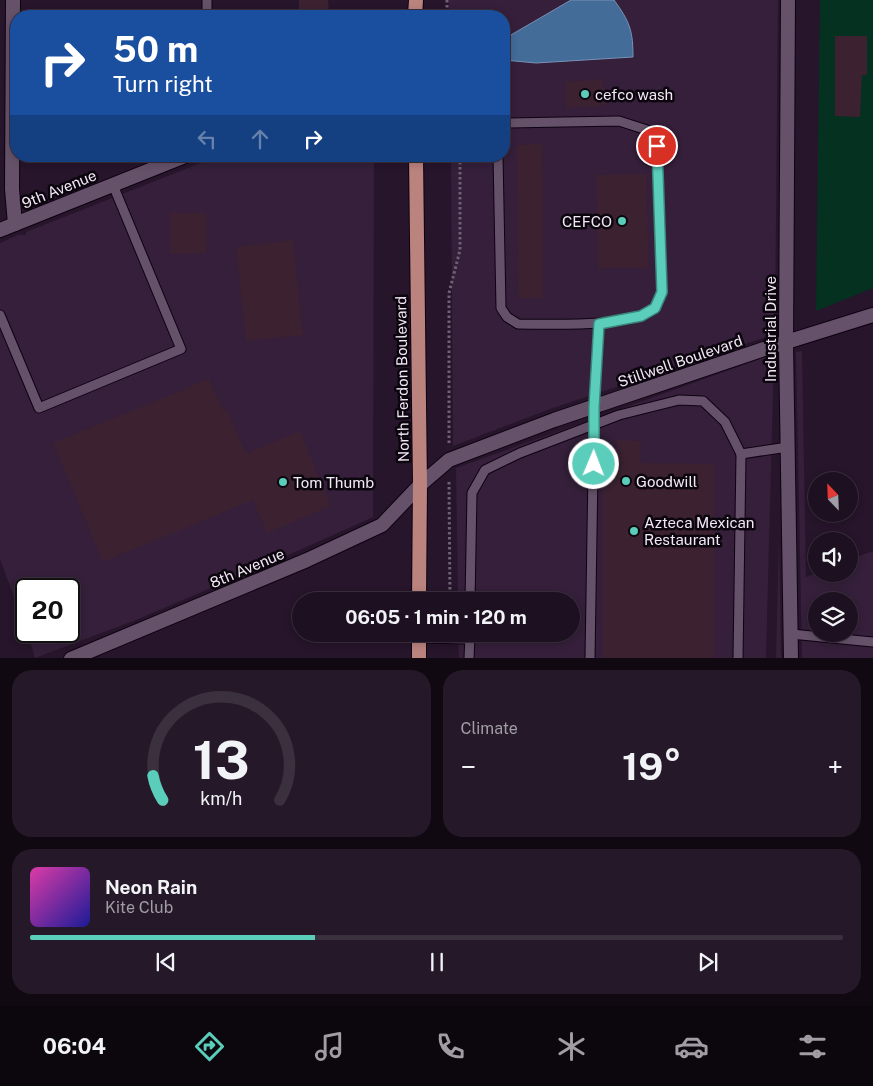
<!DOCTYPE html>
<meta charset="utf-8">
<style>
body{margin:0;font-family:"Public Sans",sans-serif;background:#251929;color:#f1f3f6;height:100vh;display:flex;flex-direction:column;font-size:19px;white-space:nowrap}
*{box-sizing:border-box;margin:0}
p{font-size:16px;color:#a09da5}
.icon{flex:none;width:28px;height:28px;fill:none;stroke:currentColor;stroke-width:2;stroke-linecap:round;stroke-linejoin:round}
.map{position:relative;height:658px;overflow:hidden}
.drawer{display:flex;flex-direction:column;gap:12px;padding:12px;background:#100912;flex:1}
.drawer>*{flex:none}
.hud{position:absolute;left:10px;top:10px;width:500px;height:152px;border-radius:20px;box-shadow:0 2px 8px #0003,0 0 0 1px #3b303e;background:#1a4fa0;color:#fff;overflow:hidden}
.needle{width:32px;rotate:337deg}
.buttons{position:absolute;left:808px;top:472px;display:grid;gap:10px}
.buttons a{display:grid;place-items:center;width:50px;height:50px;border-radius:50%;background:#1d1020;box-shadow:0 2px 8px #0003,0 0 0 1px #3b303e;font-size:25px}
.speed{position:absolute;left:15px;top:578px;display:flex;gap:10px;font-size:25px;font-weight:700;text-align:center}
.speed>*{display:grid;place-content:center;width:65px;height:65px;border-radius:50%;background:#1d1020;box-shadow:0 2px 8px #0003,0 0 0 1px #3b303e;line-height:1}
.speed .limit{border:2px solid #111;border-radius:8px;background:#fff;color:#111}
.pin{position:absolute;display:grid;place-items:center;width:42px;height:42px;color:#fff;margin:-21px;border:2px solid #fff;border-radius:50%;box-shadow:0 1px 5px #0007}
.me{position:absolute;width:55px;margin:-28px;rotate:1deg;stroke-linejoin:round;filter:drop-shadow(0 0 4px #0008)}
.turn{display:flex;align-items:center;gap:18px;height:105px;padding:0 20px;font-size:22px}
.turn .icon{width:65px;height:65px;stroke-width:2.5}
.turn b{display:block;font-size:35px;line-height:42px}
.lanes{display:flex;align-items:center;height:48px;padding:0 20px;background:#0003;justify-content:center;gap:25px;direction:ltr}
.lanes .off{opacity:.35}
.big{font-size:38px;font-weight:700;line-height:1.1}
.drawer .card{flex:1;display:flex;flex-direction:column;justify-content:center;gap:8px;min-width:0;padding:0 18px;border-radius:20px;background:#251929}
.drawer .dial{align-items:center;gap:0}
.dial svg{height:130px;overflow:visible;fill:none;stroke:#3b303e;stroke-width:7;stroke-linecap:round;text-anchor:middle}
.dial text{fill:#f1f3f6;stroke:none}
.song{display:flex;align-items:center;gap:15px}
.cover{width:60px;height:60px;border-radius:8px;background:linear-gradient(135deg,hsl(320 70% 55%),hsl(240 70% 35%))}
.played{height:5px;border-radius:2px;background:linear-gradient(90deg,#5bcebb 35%,#3b303e 35%)}
.keys{display:flex;justify-content:space-around;direction:ltr}
.heat{display:flex;justify-content:space-between;align-items:center;font-size:28px;direction:ltr}
.drawer .tiles{flex:1;display:grid;gap:12px;grid-template-columns:1fr 1fr}
.card:last-child{grid-column:span 2}
.trip{position:absolute;left:292px;top:592px;width:288px;height:50px;border-radius:25px;background:#1d1020;box-shadow:0 2px 8px #0003,0 0 0 1px #3b303e;font-weight:700;line-height:50px;text-align:center}
.menu{display:flex;height:80px;justify-content:space-around;align-items:center;background:#0c060d;color:#a09da5}
.menu .icon{width:35px;height:35px}
.menu .on{color:#5bcebb}
.menu b{font-size:22px;color:#f1f3f6}
.map>svg:first-child{display:block}
.built{fill:#351f3a;fill-rule:evenodd}
.green{fill:#043120}
.water{fill:#436c99;stroke:#7891b5}
.building{fill:#3c2231}
.lines{fill:none;stroke-linecap:round;stroke-linejoin:round}
.service-casing{stroke:#0f0213;stroke-width:11}
.minor-casing{stroke:#0f0213;stroke-width:16}
.tertiary-casing{stroke:#0f0213;stroke-width:16}
.primary-casing{stroke:#0f0213;stroke-width:16}
.path{stroke:#716174;stroke-width:3;stroke-dasharray:2.5 2.5;stroke-linecap:butt}
.service{stroke:#65526a;stroke-width:9}
.minor{stroke:#65526a;stroke-width:14}
.tertiary{stroke:#65526a;stroke-width:14}
.primary{stroke:#bb837e;stroke-width:14}
.route-casing{stroke:#3b867a;stroke-width:12}
.route{stroke:#5bcebb;stroke-width:9}
.poi-dot{fill:#5bcebb;stroke:#0b050d;stroke-width:2}
.labels{text-anchor:middle;dominant-baseline:central;stroke-width:5;stroke-linejoin:round;paint-order:stroke}
.poi-label{font-size:15px;fill:#f3e8f6;stroke:#0b050d;text-anchor:start}
.street-label{font-size:15px;fill:#f3e8f6;stroke:#0b050d}
</style>
<div class="map">
<svg width="873" height="659" viewBox="0 0 873 659">
<rect width="100%" height="100%" fill="#27152b"/>
<g class="built">
<path d="M449 0H778L775 334 550 409 453 446 451 156H504V16H449Z"/>
<path d="M239 156H374L373 517 302 549 136 620 35 658 27 631H69V589H26V629L0 559V243L18 235H26V232L198 164 222 158Z"/>
<path d="M802 351 806 577 816 573 849 574V560L873 551V658H802L796 352ZM816 601H849V634H816Z"/>
<path d="M774 354 766 658H459L458 634H571V601H458L456 468Z"/>
<path d="M779 535 781 658 776 659V658Z"/>
</g>
<path class="green" d="M820 0H873V288L816 311Z"/>
<path class="water" d="M571 0H614C630 22 633 31 633 57L536 63 504 60V39Z"/>
<g class="building">
<path d="M299 0H328L329 16H299Z"/>
<path d="M835 36H867V75H862L860 117 835 116Z"/>
<path d="M603 79 605 106 566 108 565 82Z"/>
<path d="M542 144 543 298H518L517 145Z"/>
<path d="M647 174 648 268H598L596 175Z"/>
<path d="M170 213H206V253L170 254Z"/>
<path d="M293 240 303 335 246 341 236 247Z"/>
<path d="M209 379 223 411 227 410 246 454 300 431 331 506 267 533 253 500 103 562 53 443Z"/>
<path d="M617 440 641 441 640 463 714 464V659H603V463L618 462Z"/>
</g>
<g class="lines">
<defs>
<g id="service">
<path d="M207 0V16"/>
<path d="M498 156 501 308 507 317 518 324C549 324 630 328 654 309 658 305 660 297 662 292L657 146 647 130 619 121 504 123"/>
<path d="M0 315 39 408 181 349 113 185"/>
<path d="M470 601 472 493 485 470 520 453 619 415 679 400 703 401 725 422 741 454"/>
<path d="M791 634 873 642"/>
<path d="M419 638 469 639"/>
<path d="M469 659 470 634"/>
<path d="M590 659 594 407 599 324"/>
<path d="M738 659 741 454 788 447"/>
</g>
<g id="minor">
<path d="M13 0 12 189 15 224"/>
<path d="M788 0 786 344 791 659"/>
<path d="M0 230 185 156"/>
<path d="M71 659 307 560 382 525 420 485"/>
</g>
<path id="tertiary" d="M420 485 449 460 554 420 764 349 873 315"/>
<g id="primary">
<path d="M415 16 416 0"/>
<path d="M416 156 420 485 419 601"/>
<path d="M419 634V659"/>
</g>
</defs>
<use href="#service" class="service-casing"/>
<use href="#minor" class="minor-casing"/>
<use href="#tertiary" class="tertiary-casing"/>
<use href="#primary" class="primary-casing"/>
<g class="path">
<path d="M447 0V16"/>
<path d="M449 443V293L460 250V156"/>
<path d="M449 482 450 601"/>
</g>
<use href="#service" class="service"/>
<use href="#minor" class="minor"/>
<use href="#tertiary" class="tertiary"/>
<use href="#primary" class="primary"/>
</g>
<g class="lines">
<defs>
<path id="route" d="M594 464V407L599 324 641 316 655 308 662 292 657 146"/>
</defs>
<use href="#route" class="route-casing"/>
<use href="#route" class="route"/>
</g>
<g class="poi-dot">
<circle cx="585" cy="94" r="5"/>
<circle cx="622" cy="221" r="5"/>
<circle cx="626" cy="481" r="5"/>
<circle cx="283" cy="482" r="5"/>
<circle cx="634" cy="531" r="5"/>
</g>
<g class="labels">
<g class="poi-label">
<text x="595" y="94">cefco wash</text>
<text x="612" y="221" text-anchor="end">CEFCO</text>
<text x="636" y="481">Goodwill</text>
<text x="293" y="482">Tom Thumb</text>
<text x="644" y="522">Azteca Mexican<tspan x="644" dy="17">Restaurant</tspan></text>
</g>
<g class="street-label">
<text transform="translate(59 189) rotate(-22)">9th Avenue</text>
<text transform="translate(770 329) rotate(-90)">Industrial Drive</text>
<text transform="translate(680 361) rotate(-19)">Stillwell Boulevard</text>
<text transform="translate(402 379) rotate(-91)">North Ferdon Boulevard</text>
<text transform="translate(247 568) rotate(-23)">8th Avenue</text>
</g>
</g>
</svg>
<div class="buttons">
<a><svg class="needle" viewBox="-14 -14 28 28"><path d="M0-13l5 13h-10z" fill="#e53935"/><path d="M0 13l5-13h-10z" fill="#a09da5"/></svg></a>
<a><svg class="icon" aria-label="sound" viewBox="0 0 24 24"><path d="M4 9h4l5-4v14l-5-4H4zM17 9q2 3 0 6"/></svg></a>
<a><svg class="icon" aria-label="layers" viewBox="0 0 24 24"><path d="M12 4l9 5-9 5-9-5zM3 14l9 5 9-5"/></svg></a>
</div>
<div class="speed"><div class="limit">20</div></div>
<div class="pin" style="left:657px;top:146px;background:#d93025"><svg class="icon" aria-label="arrive" viewBox="0 0 24 24"><path d="M6 21V4h12l-3 4 3 4H6"/></svg></div>
<svg class="me" style="left:594px;top:464px" viewBox="-20 -20 40 40"><circle r="17" fill="#5bcebb" stroke="#fff" stroke-width="3"/><path d="M0-11L8 9 0 5-8 9z" fill="#fff"/></svg>
<div class="trip">06:05 · 1 min · 120 m</div>
<div class="hud">
<div class="turn"><svg class="icon" aria-label="right" viewBox="0 0 24 24"><path d="M7 20v-9h11M14 6l5 5-5 5"/></svg><div><b>50 m</b>Turn right</div></div>
<div class="lanes"><svg class="icon off" aria-label="left" viewBox="0 0 24 24"><path d="M17 20v-9H6M10 6l-5 5 5 5"/></svg><svg class="icon off" aria-label="ahead" viewBox="0 0 24 24"><path d="M12 20V5M6 11l6-6 6 6"/></svg><svg class="icon" aria-label="right" viewBox="0 0 24 24"><path d="M7 20v-9h11M14 6l5 5-5 5"/></svg></div>
</div>
</div>
<section class="drawer">
<div class="tiles">
<div class="card dial"><svg viewBox="0 0 100 80">
<path d="M14 69A42 42 0 1 1 86 69"/>
<path d="M14 69A42 42 0 0 1 8 54" stroke="#5bcebb"/>
<text x="50" y="56" font-size="32" font-weight="700">13</text>
<text x="50" y="72" font-size="11">km/h</text>
</svg></div>
<div class="card"><p>Climate</p>
<div class="heat"><a>−</a><b class="big">19°</b><a>+</a></div>
</div>
<div class="card">
<div class="song"><i class="cover"></i><div><b>Neon Rain</b><p>Kite Club</p></div></div>
<div class="played"></div>
<div class="keys"><svg class="icon" aria-label="previous" viewBox="0 0 24 24"><path d="M18 5L8 12l10 7zM5 5v14"/></svg><svg class="icon" aria-label="pause" viewBox="0 0 24 24"><path d="M8 5v14M16 5v14"/></svg><svg class="icon" aria-label="next" viewBox="0 0 24 24"><path d="M6 5l10 7-10 7zM19 5v14"/></svg></div>
</div>
</div>
</section>
<nav class="menu">
<b>06:04</b>
<svg class="icon on" aria-label="directions" viewBox="0 0 24 24"><path d="M12 3l9 9-9 9-9-9zM9 14v-3h6M13 9l2 2-2 2"/></svg>
<svg class="icon" aria-label="music" viewBox="0 0 24 24"><path d="M9 18V5l10-2v13"/><circle cx="6" cy="18" r="3"/><circle cx="16" cy="16" r="3"/></svg>
<svg class="icon" aria-label="phone" viewBox="0 0 24 24"><path d="M5 4h4l2 5-3 2q2 4 5 5l2-3 5 2v4C11 20 4 13 5 4z"/></svg>
<svg class="icon" aria-label="climate" viewBox="0 0 24 24"><path d="M12 3v18M4 7l16 10M4 17L20 7"/></svg>
<svg class="icon" aria-label="car" viewBox="0 0 24 24"><path d="M5 17H2v-5l4-1 3-4h7l3 4 3 1v5h-3M9 17h6M6 11h13"/><circle cx="7" cy="17" r="2"/><circle cx="17" cy="17" r="2"/></svg>
<svg class="icon" aria-label="filters" viewBox="0 0 24 24"><path d="M4 7h16M4 17h16"/><circle cx="9" cy="7" r="2"/><circle cx="15" cy="17" r="2"/></svg>
</nav>
